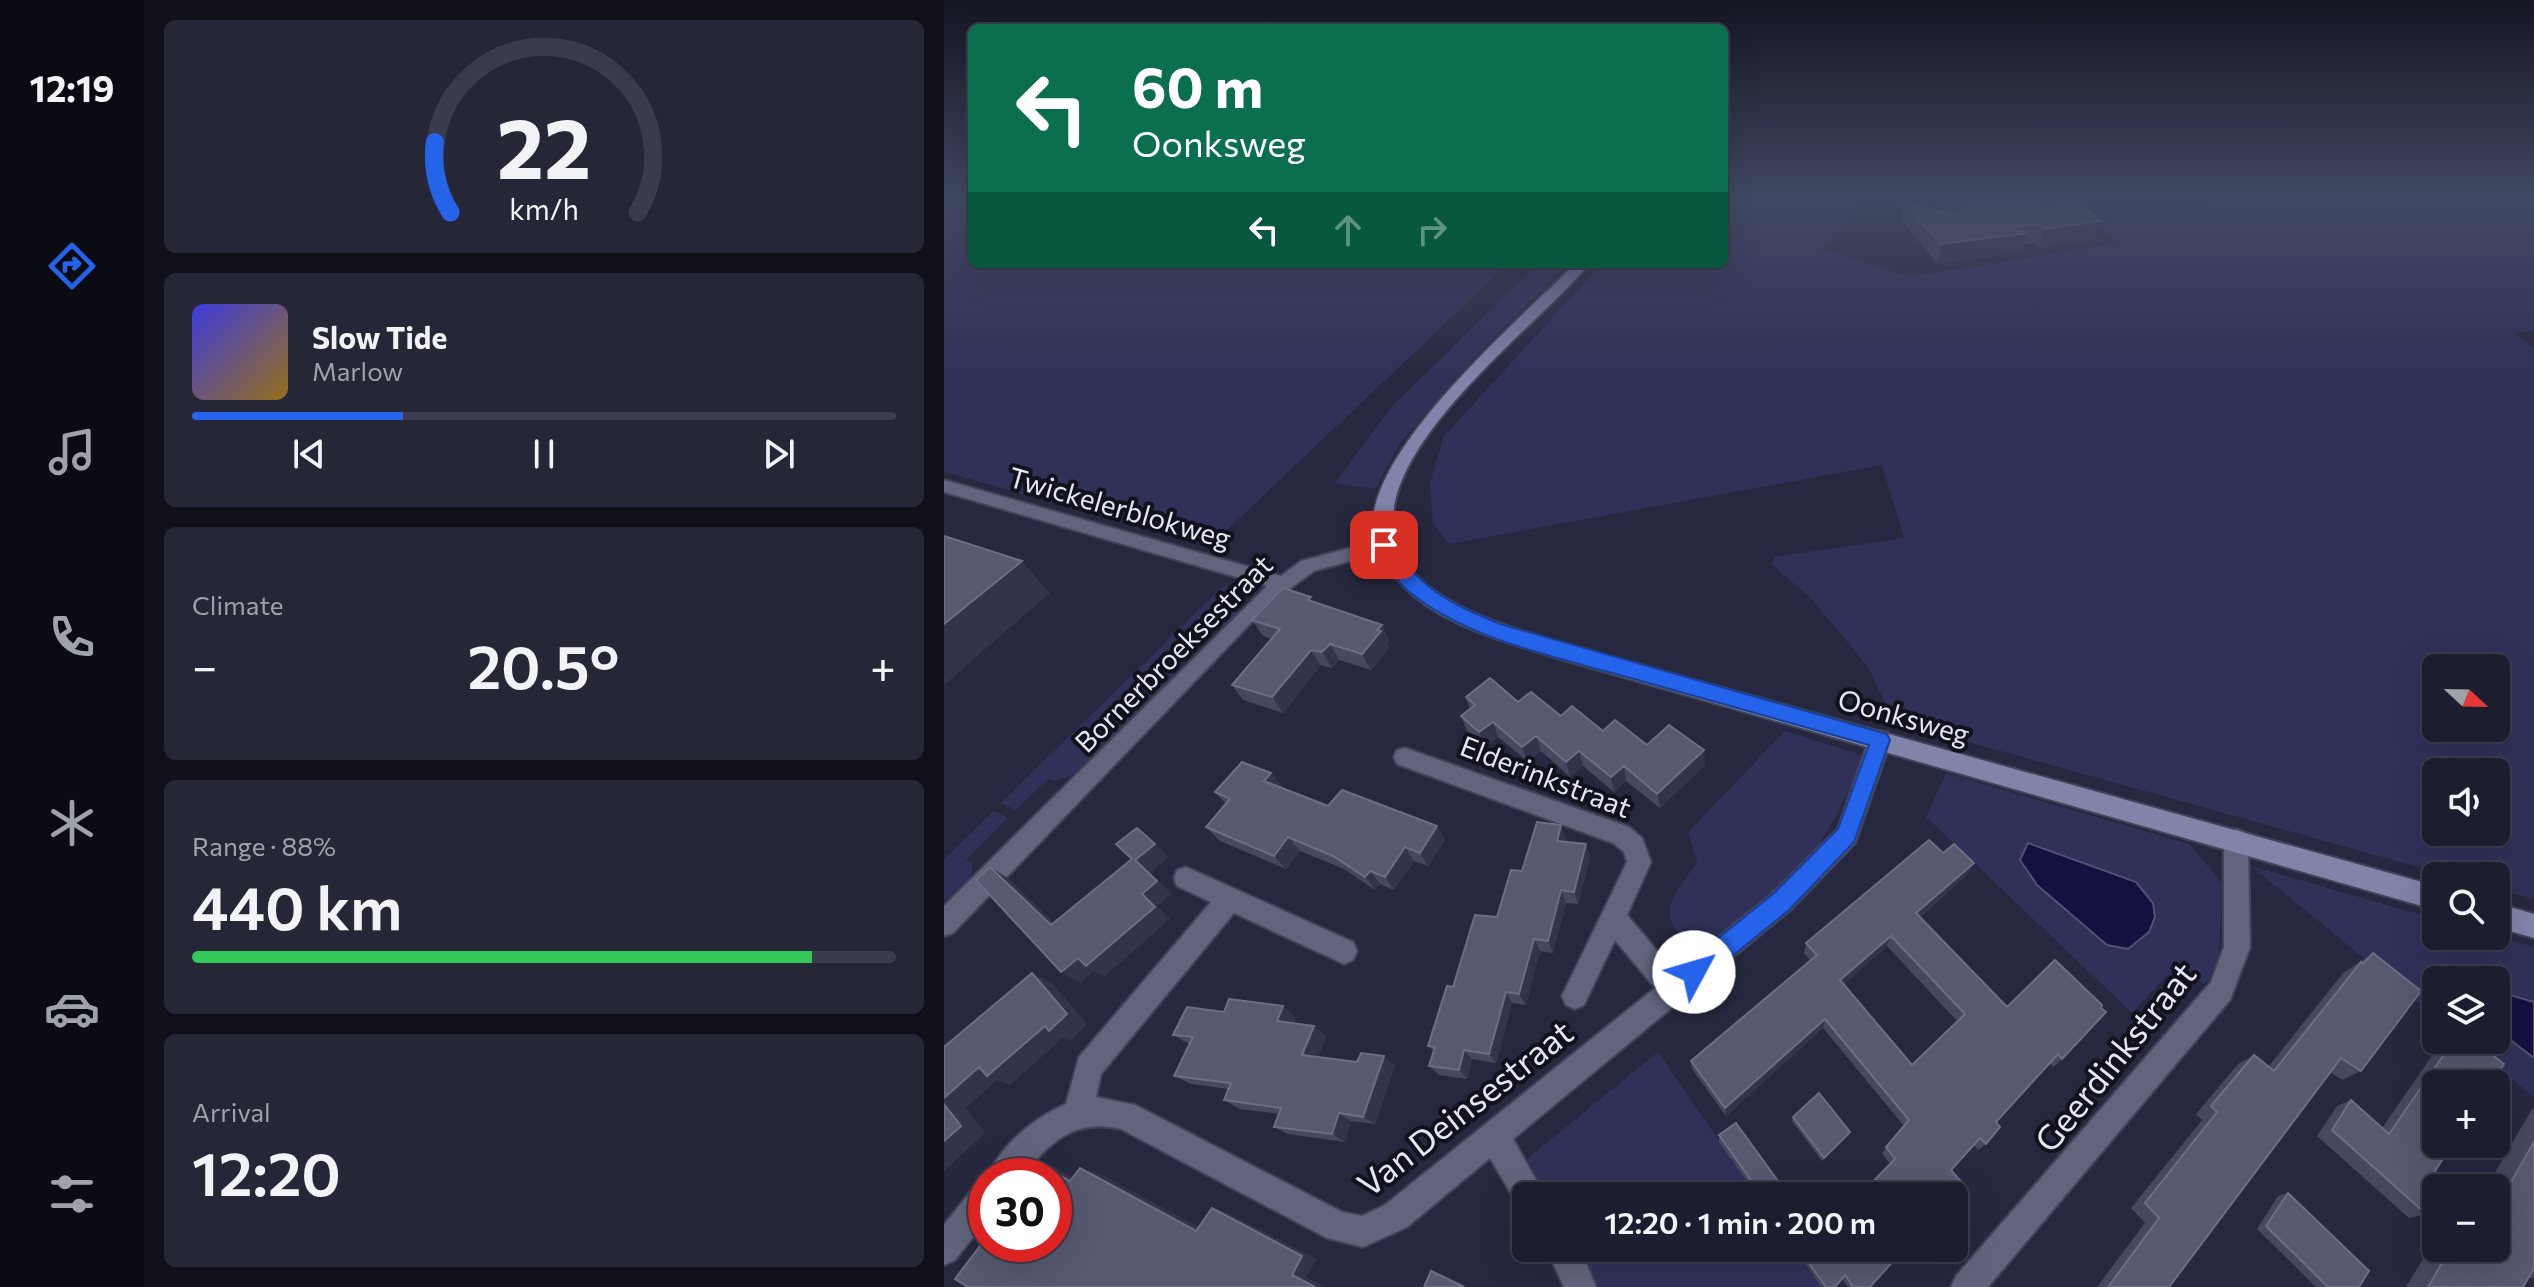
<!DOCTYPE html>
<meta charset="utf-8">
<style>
body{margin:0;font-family:Commissioner,sans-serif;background:#252737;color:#f1f3f6;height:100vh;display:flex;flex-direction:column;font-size:30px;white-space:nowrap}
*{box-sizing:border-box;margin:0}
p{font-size:26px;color:#a0a2aa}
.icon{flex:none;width:44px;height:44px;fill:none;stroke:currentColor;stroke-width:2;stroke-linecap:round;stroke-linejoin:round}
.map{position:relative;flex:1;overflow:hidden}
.sheet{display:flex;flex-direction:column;gap:20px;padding:20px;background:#0f101a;width:800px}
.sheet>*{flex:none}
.guide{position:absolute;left:24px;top:24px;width:760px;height:244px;border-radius:12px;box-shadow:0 8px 32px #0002,0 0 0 2px #3a3c4b;background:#0b6e4f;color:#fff;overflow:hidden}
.needle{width:52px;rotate:112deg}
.buttons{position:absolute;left:1478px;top:654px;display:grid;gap:16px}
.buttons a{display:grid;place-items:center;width:88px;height:88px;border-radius:12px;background:#1c1e2f;box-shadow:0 8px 32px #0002,0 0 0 2px #3a3c4b;font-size:40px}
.speed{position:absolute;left:24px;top:1158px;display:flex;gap:16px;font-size:40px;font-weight:700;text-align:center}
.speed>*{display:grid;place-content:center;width:104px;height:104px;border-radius:50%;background:#1c1e2f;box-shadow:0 8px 32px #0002,0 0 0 2px #3a3c4b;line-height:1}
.speed .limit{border:12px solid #d22;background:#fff;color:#111}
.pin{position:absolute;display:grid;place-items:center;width:68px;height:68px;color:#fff;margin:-34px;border-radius:16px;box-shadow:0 4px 12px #0006}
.me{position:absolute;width:88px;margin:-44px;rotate:51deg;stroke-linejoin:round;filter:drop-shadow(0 0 6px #0008)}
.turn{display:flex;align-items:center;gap:28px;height:168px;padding:0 32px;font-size:36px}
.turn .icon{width:104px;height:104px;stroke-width:2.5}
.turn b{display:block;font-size:56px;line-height:68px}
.lanes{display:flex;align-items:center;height:76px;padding:0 32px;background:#0003;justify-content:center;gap:40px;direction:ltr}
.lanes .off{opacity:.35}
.big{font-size:60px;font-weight:600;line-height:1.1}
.sheet .card{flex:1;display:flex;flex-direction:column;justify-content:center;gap:12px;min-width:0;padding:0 28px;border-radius:12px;background:#252737}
.sheet .dial{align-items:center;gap:0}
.dial svg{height:208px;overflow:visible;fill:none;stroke:#3a3c4b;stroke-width:7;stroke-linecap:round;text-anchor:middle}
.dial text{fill:#f1f3f6;stroke:none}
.song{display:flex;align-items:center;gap:24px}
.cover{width:96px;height:96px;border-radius:12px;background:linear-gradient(135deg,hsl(240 70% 55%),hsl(40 70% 35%))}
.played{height:8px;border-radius:4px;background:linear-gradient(90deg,#2563eb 30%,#3a3c4b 30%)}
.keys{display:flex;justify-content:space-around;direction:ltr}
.heat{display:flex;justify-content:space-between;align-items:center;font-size:44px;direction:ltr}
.charge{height:12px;border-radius:6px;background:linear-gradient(90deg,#34c759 88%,#3a3c4b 0)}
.trip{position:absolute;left:568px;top:1182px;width:456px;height:80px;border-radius:12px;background:#1c1e2f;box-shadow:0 8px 32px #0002,0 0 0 2px #3a3c4b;font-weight:600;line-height:80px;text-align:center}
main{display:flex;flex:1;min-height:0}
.dock{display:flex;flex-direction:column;width:144px;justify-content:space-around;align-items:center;background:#0b0c13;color:#a0a2aa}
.dock .icon{width:56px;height:56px}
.dock .on{color:#2563eb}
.dock b{font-size:36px;color:#f1f3f6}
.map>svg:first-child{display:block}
.green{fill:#2f3159;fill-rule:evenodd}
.water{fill:#141140;stroke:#525176;stroke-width:2}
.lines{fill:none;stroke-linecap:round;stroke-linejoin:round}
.minor-casing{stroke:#414358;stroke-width:4}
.secondary-casing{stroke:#414358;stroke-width:4}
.minor{fill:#61647c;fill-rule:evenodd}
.secondary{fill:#8084ab;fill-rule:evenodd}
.wall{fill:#45485e;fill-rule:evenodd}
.shaded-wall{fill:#31344b}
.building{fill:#56596f;stroke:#6c6f84;stroke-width:2;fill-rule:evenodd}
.route{fill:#2563eb;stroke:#184099;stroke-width:2}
.labels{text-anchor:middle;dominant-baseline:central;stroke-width:8;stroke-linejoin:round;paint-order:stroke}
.street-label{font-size:28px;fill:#e4e6f5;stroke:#11121c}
.near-street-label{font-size:34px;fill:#e4e6f5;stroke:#11121c}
</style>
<main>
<nav class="dock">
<b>12:19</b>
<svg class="icon on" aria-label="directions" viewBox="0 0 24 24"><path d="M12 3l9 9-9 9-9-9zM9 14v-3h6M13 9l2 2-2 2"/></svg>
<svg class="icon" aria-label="music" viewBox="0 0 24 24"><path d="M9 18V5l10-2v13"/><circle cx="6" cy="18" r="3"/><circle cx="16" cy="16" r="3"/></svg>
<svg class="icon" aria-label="phone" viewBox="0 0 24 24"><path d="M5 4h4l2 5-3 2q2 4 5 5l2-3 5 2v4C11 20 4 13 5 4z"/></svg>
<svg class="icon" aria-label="climate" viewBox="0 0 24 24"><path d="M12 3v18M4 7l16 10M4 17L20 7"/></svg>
<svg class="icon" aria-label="car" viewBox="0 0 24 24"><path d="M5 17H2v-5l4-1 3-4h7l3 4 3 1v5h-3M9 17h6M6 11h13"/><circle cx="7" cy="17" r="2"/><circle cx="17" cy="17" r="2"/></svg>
<svg class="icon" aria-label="filters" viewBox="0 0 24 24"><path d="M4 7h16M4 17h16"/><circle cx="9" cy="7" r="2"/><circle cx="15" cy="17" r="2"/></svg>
</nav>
<section class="sheet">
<div class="card dial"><svg viewBox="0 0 100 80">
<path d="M14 69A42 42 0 1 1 86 69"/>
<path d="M14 69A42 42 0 0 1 8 42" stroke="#2563eb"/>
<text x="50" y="56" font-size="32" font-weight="700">22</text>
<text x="50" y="72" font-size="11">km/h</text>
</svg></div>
<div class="card">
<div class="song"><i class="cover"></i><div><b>Slow Tide</b><p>Marlow</p></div></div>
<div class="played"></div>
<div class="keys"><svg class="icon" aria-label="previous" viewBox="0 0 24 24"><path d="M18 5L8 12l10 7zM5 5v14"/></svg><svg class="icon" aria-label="pause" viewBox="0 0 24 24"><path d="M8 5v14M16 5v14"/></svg><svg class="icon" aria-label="next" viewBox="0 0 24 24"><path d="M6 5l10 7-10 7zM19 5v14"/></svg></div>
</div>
<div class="card"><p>Climate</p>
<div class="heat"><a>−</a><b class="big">20.5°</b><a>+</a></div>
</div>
<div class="card"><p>Range · 88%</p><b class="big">440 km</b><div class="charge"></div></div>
<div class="card"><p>Arrival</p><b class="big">12:20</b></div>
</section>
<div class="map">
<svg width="1590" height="1287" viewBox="0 0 1590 1287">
<rect width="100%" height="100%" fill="#26283f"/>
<g class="green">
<path d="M0 199H28V264H564L266 546 0 472Z"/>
<path d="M780 199H921L878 248 965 277 1174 243 1151 225 1272 206 1263 199H1590V330L1570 334 1590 347V899L1552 889V876H1507L949 721 925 668 867 598 827 564 831 557 960 538 938 465 505 544 489 524 486 483 500 436 658 264H780ZM1492 668H1552V728H1492ZM1492 772H1552V832H1492Z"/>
<path d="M594 264H623L536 352 457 442 431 489 391 483 448 406Z"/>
<path d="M280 585 284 586V606L296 610 281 626 266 630 229 666 231 677 137 772 111 781 104 779 72 810 57 803Z"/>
<path d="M841 731 921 756 897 807 866 860 762 959C713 921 718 908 753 863L744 832Z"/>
<path d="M1002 773 1245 844 1279 884 1274 965 1260 985 1235 963 1188 1013 982 817Z"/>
<path d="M50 811 64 818 22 860 29 863 26 884 0 910V859Z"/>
<path d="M1307 866 1492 919V936H1552L1590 947V1002L1552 991V980H1492V1017Z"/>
<path d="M1552 1029 1590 1058V1097L1520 1040H1552Z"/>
<path d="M714 1052 813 1196H603L583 1159Z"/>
<path d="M634 1248H849L877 1287H649L647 1274Z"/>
</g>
<g class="water">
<path d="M1084 843 1192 882 1209 903 1211 917 1205 932 1184 949 1163 945 1093 885 1076 860Z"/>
<path d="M1552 991 1590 1002V1058L1552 1029Z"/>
</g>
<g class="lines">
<defs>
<g id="minor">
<path d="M0 480 337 576 357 561 440 539 449 545 446 550 370 571 325 604 9 933 0 936V906L323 586 0 492Z"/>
<path d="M936 731 944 733 947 740 911 843 846 910 569 1139 601 1196H582V1209L575 1207 546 1158 463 1227 419 1247 383 1238 177 1129C130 1118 107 1142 78 1176H44C57 1145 91 1117 122 1104L135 1057 267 902 233 886 230 878 233 870 242 867 409 942 413 951 409 960 400 964 290 913 157 1074 152 1097 191 1105 398 1212 418 1216 441 1205 711 988 671 940 640 1005 631 1009 622 1005 618 996 683 862 680 852 669 843 453 764 450 757 453 750 461 748 685 827 698 838 707 862 683 915 731 972 828 894 894 829 925 740 928 733Z"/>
<path d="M1292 829 1300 832 1304 840 1306 947 1286 1000 1044 1287H1007L1012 1276 1267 982 1280 947V840L1284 832Z"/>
<path d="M42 1182V1221L11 1260 0 1265V1225L31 1186Z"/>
<path d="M602 1248H636L652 1287H620Z"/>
</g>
<g id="secondary">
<path d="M631 264H645C588 335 362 494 485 587 522 615 569 628 613 642L1492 886V910L613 658C565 642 508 629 469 595 450 579 430 555 429 529 424 449 575 320 631 264Z"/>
<path d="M1552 903 1590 914V938L1552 927Z"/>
</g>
</defs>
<use href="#minor" class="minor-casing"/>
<use href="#secondary" class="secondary-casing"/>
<use href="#minor" class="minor"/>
<use href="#secondary" class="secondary"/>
</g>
<g class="wall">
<path d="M989 199H1091L1096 204 1156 221 1150 240 1095 248 1090 243 1080 244 1078 252 994 264 957 220 959 202 1001 212Z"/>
<path d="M370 602 438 625 445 641 443 644 445 648 427 670 395 660 388 668 377 665 339 713 299 700 288 685 328 639 319 636 308 620Z"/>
<path d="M522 697 574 702 761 765 716 808 682 781 670 792 639 766 626 777 597 751 584 762 554 737 542 747 523 731 517 716 526 709Z"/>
<path d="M327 773 339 788 384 806 501 840 484 866 470 861 450 890 436 884 431 890 400 869 356 851 342 869 276 841 262 827 282 804 271 792Z"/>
<path d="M622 839 621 842 642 844 646 857 634 904 622 903 609 953 596 951 582 1005 568 1003 552 1063 528 1059 523 1079 495 1075 485 1066 490 1051 484 1046 509 987 553 917 578 871Z"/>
<path d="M1024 874 976 917 1063 1007 1118 1059 1109 1067 1105 1063 1052 1122 1042 1144 1034 1150 1030 1145 946 1164 938 1153 960 1126 879 1028 782 1116 748 1069 747 1061 866 960 860 953 862 943ZM943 946 1013 1021 968 1065 900 984Z"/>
<path d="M1429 953 1417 1071 1398 1080 1386 1072 1225 1287H1153L1201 1223 1187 1208 1258 1120 1252 1114 1294 1064 1310 1055 1325 1066 1399 973Z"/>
<path d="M280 1012 352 1017 350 1024 382 1036 374 1057 413 1062 451 1065 431 1124 407 1121 401 1142 344 1134 330 1127 335 1114 296 1109 280 1100 284 1089 247 1084 230 1076 245 1044 229 1035Z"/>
<path d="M1499 1040H1529L1490 1173 1482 1214 1465 1218 1373 1136 1393 1106 1407 1100 1438 1128Z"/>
<path d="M1590 1108V1278H1584L1579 1287H1462L1490 1241 1492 1240V1248H1552V1188H1542L1588 1109Z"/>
<path d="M849 1117 904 1136 878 1161 848 1121Z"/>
<path d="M775 1135 845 1196H813L775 1142Z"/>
<path d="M1344 1193 1415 1287H1372L1313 1229 1334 1196Z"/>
<path d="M850 1248H961L926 1287H904L898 1279 891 1287H877Z"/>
</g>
<g class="shaded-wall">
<path d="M1156 221 1150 240 1095 248 1100 229Z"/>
<path d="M1083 233 1078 252 994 264 997 244Z"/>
<path d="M78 561 106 593 0 685V624Z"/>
<path d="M438 625 445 641 443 644 445 648 427 670 418 654Z"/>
<path d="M386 644 395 660 388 668 378 652Z"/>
<path d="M367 650 377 665 339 713 328 697Z"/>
<path d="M549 722 554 737 542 747 535 732Z"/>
<path d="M592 736 597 751 584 762 578 747Z"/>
<path d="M760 750 761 765 716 808 713 794Z"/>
<path d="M635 751 639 766 626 777 622 762Z"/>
<path d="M680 766 682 781 670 792 667 777Z"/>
<path d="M327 773 339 788 320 781Z"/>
<path d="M617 825 622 839 618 854 613 841Z"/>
<path d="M493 826 501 840 484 866 476 853Z"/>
<path d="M193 828 225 857 206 873 228 894 213 906 226 919 160 977 150 971 136 983 117 972 198 894 191 860Z"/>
<path d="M344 837 356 851 342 869 330 856Z"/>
<path d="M642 844 646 857 634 904 630 892Z"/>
<path d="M461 847 470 861 450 890 441 877Z"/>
<path d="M1030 863 1024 874 967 924 972 913Z"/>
<path d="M46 867 65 879 125 937 107 925Z"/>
<path d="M426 871 436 884 431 890 421 877Z"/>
<path d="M617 890 622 903 609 953 604 941Z"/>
<path d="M947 936 943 946 893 990 896 980Z"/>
<path d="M590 939 596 951 582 1005 575 994Z"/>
<path d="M88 973 109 984 143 1024 126 1041 119 1038 66 1085 53 1080 22 1108 41 1133 0 1171V1098Z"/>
<path d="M562 992 568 1003 552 1063 545 1054Z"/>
<path d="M339 1006 352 1017 346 1032 333 1021Z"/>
<path d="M881 1019 879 1028 782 1116 781 1108Z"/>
<path d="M370 1026 382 1036 371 1065 358 1055Z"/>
<path d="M520 1050 528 1059 523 1079 515 1070Z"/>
<path d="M440 1056 451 1065 431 1124 419 1117Z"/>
<path d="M395 1113 407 1121 401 1142 388 1134Z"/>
<path d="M906 1132 904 1136 878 1161 880 1158Z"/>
<path d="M82 1158 104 1164 147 1187 126 1181Z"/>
<path d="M136 1168 156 1174 270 1235 252 1231Z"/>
<path d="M268 1208 284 1213 373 1259 362 1277 381 1287H371L348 1275Z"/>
<path d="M487 1271 498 1274 524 1287H520Z"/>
</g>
<g class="building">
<path d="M1010 199H1091L1096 204 1131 199 1156 221 1100 229 1095 224 1061 227 1083 233 997 244 959 202 1028 219Z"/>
<path d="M0 536 78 561 0 624Z"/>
<path d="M339 588 367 597 364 600 438 625 433 630 437 631 418 654 386 644 378 652 367 650 328 697 288 685 336 629 308 620Z"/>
<path d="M546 678 574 702 587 692 617 716 628 706 659 731 671 720 703 745 725 725 760 750 713 794 680 766 667 777 635 751 622 762 592 736 578 747 549 722 535 732 517 716 531 705 522 697Z"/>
<path d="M298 762 327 773 320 781 384 806 398 790 493 826 476 853 461 847 441 877 426 871 421 877 389 856 344 837 330 856 262 827 286 799 271 792Z"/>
<path d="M593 822 617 825 613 841 642 844 630 892 617 890 604 941 590 939 575 994 562 992 545 1054 520 1050 515 1070 485 1066 491 1047 484 1046 503 986 509 987 531 915 553 917 567 870 578 871Z"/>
<path d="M193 828 211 844 191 860 213 881 198 894 211 907 142 966 134 958 117 972 32 880 46 867 107 925 188 859 172 844Z"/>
<path d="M985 840 999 853 1010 844 1030 863 972 913 1063 1007 1111 960 1158 1005 1157 1008 1162 1012 1118 1059 1114 1054 1052 1122 1056 1127 1042 1144 1036 1138 1007 1170 1019 1184 1008 1196H915L951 1159 942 1147 965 1120 881 1019 781 1108 747 1061 873 955 862 943ZM947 936 1021 1014 968 1065 896 980Z"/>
<path d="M1429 953 1477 991 1417 1071 1397 1058 1225 1287H1164L1215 1218 1201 1203 1273 1112 1267 1106 1310 1055 1330 1071 1417 962 1419 964Z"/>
<path d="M88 973 123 1014 105 1031 101 1026 43 1076 35 1067 0 1098V1047Z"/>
<path d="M285 999 339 1006 333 1021 370 1026 358 1055 413 1062 417 1053 440 1056 419 1117 395 1113 388 1134 330 1127 337 1108 280 1100 287 1083 230 1076 249 1037 229 1035 243 1007 280 1012Z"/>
<path d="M1510 1040H1529L1560 1064 1547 1084H1492V1144H1508L1490 1173 1502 1184 1499 1188H1492V1199L1482 1214 1388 1130 1407 1100 1445 1134Z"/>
<path d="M875 1093 906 1132 880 1158 849 1117Z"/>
<path d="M0 1104 17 1126 0 1141Z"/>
<path d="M792 1123 845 1196H818L775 1135Z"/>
<path d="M1590 1142V1268L1579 1287H1484L1507 1248H1527L1528 1249 1529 1248H1552V1208Z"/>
<path d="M82 1158 126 1181 136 1168 252 1231 268 1208 358 1256 348 1275 371 1287H24L11 1279 42 1238V1244H110V1176H68Z"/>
<path d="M1344 1193 1425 1271 1415 1287H1384L1322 1226Z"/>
<path d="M854 1248H961L926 1287H909L901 1275 891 1287H882Z"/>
<path d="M487 1271 520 1287H480Z"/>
</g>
<linearGradient id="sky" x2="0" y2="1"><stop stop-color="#151623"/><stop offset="0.52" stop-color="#414863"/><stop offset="1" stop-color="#414863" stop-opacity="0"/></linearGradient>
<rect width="1590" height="380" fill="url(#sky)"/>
<path class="route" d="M440 539 446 540C475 589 505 603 556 624L943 734 946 740 910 842 845 910 759 980 750 984 742 980 739 972 742 964 829 894 894 829 925 745C844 722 764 700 683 677 615 658 524 639 468 594 451 581 442 562 432 545Z"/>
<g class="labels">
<g class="street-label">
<text transform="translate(176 507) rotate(16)">Twickelerblokweg</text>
<text transform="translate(229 653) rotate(-45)">Bornerbroeksestraat</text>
<text transform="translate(960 716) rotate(16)">Oonksweg</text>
<text transform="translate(602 776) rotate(21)">Elderinkstraat</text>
</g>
<g class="near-street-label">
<text transform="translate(1170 1056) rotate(-51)">Geerdinkstraat</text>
<text transform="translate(520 1107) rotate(-38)">Van Deinsestraat</text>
</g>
</g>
</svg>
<div class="buttons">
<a><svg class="needle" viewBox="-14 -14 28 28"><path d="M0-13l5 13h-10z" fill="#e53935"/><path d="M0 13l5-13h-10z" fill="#a0a2aa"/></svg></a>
<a><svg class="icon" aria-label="sound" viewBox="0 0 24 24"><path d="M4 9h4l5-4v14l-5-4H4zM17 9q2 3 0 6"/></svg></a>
<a><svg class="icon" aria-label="search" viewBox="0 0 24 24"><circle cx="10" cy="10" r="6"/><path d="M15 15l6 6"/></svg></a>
<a><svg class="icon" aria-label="layers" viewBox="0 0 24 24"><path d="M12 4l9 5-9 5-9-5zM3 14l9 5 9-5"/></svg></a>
<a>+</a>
<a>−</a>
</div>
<div class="speed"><div class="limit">30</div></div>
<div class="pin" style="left:440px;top:545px;background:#d93025"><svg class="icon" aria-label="arrive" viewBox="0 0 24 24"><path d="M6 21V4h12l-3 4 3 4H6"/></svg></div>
<svg class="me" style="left:750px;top:972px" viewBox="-20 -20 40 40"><circle r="19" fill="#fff"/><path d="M0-13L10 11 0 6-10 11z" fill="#2563eb"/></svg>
<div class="trip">12:20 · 1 min · 200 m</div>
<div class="guide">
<div class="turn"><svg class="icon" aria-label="left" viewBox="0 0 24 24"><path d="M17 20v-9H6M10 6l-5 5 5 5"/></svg><div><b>60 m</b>Oonksweg</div></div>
<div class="lanes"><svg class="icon" aria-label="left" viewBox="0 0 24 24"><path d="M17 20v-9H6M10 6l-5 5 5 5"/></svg><svg class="icon off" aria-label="ahead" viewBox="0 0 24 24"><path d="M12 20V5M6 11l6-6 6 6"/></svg><svg class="icon off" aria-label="right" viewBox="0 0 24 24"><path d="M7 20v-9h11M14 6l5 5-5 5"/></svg></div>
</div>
</div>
</main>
